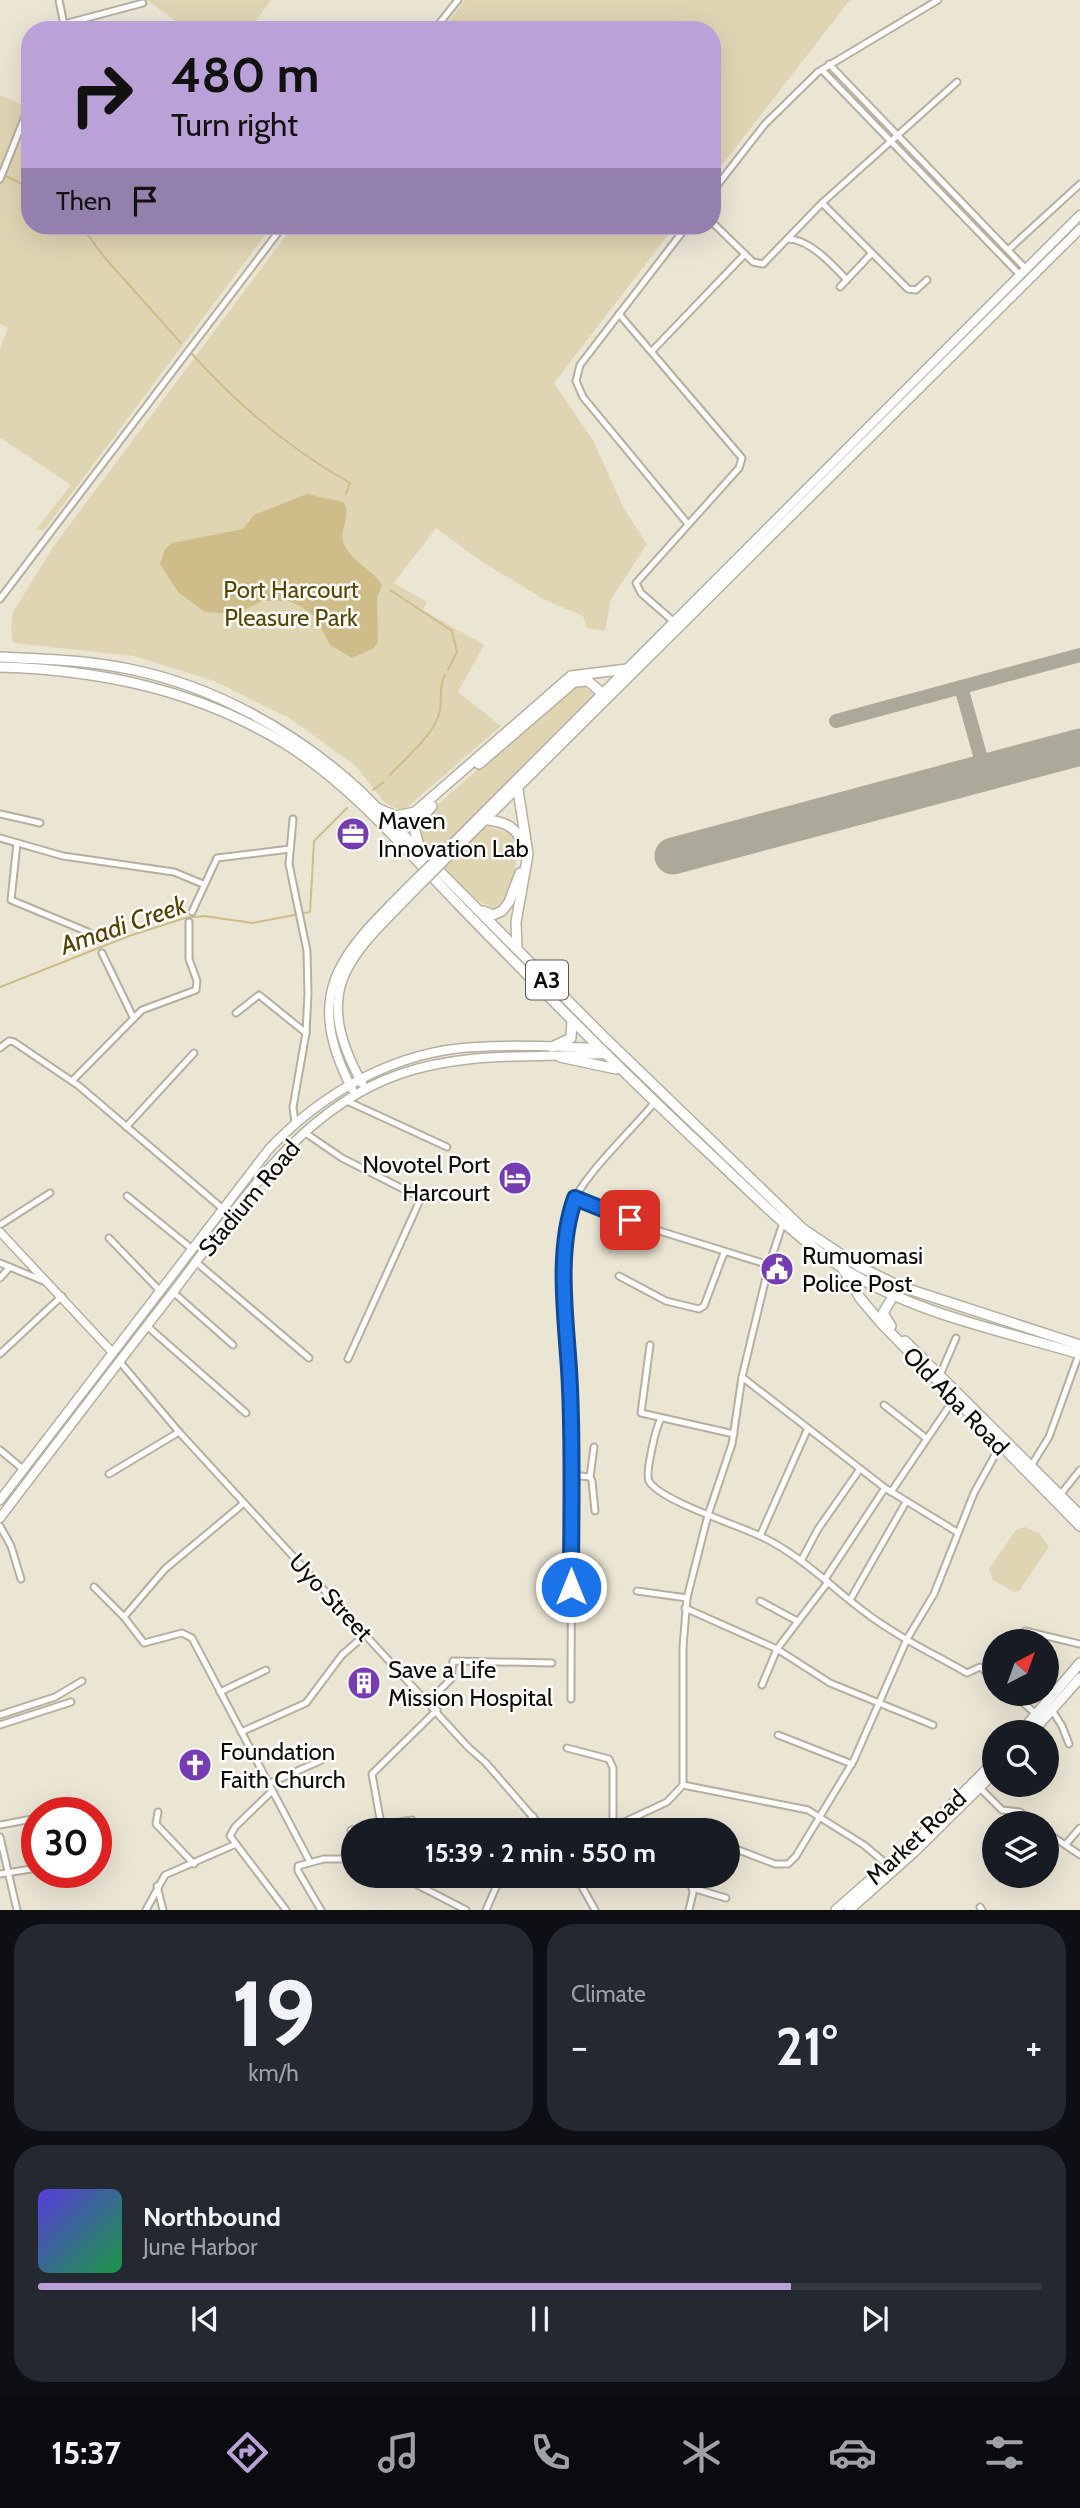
<!DOCTYPE html>
<meta charset="utf-8">
<style>
body{margin:0;font-family:Cabin,sans-serif;background:#242831;color:#f1f3f6;height:100vh;display:flex;flex-direction:column;font-size:26px;white-space:nowrap}
*{box-sizing:border-box;margin:0}
p{font-size:23px;color:#9ea1a6}
.icon{flex:none;width:38px;height:38px;fill:none;stroke:currentColor;stroke-width:2;stroke-linecap:round;stroke-linejoin:round}
.map{position:relative;height:1910px;overflow:hidden}
.details{display:flex;flex-direction:column;gap:14px;padding:14px;background:#0d0f14;flex:1}
.details>*{flex:none}
.guide{position:absolute;left:21px;top:21px;width:700px;height:214px;border-radius:28px;box-shadow:0 7px 28px #0002;background:#baa1d8;color:#111;overflow:hidden}
.needle{width:46px;rotate:41deg}
.buttons{position:absolute;left:982px;top:1629px;display:grid;gap:14px}
.buttons a{display:grid;place-items:center;width:77px;height:77px;border-radius:50%;background:#171b24;box-shadow:0 7px 28px #0002;font-size:35px}
.speed{position:absolute;left:21px;top:1797px;display:flex;gap:14px;font-size:35px;font-weight:700;text-align:center}
.speed>*{display:grid;place-content:center;width:91px;height:91px;border-radius:50%;background:#171b24;box-shadow:0 7px 28px #0002;line-height:1}
.speed .limit{border:10px solid #d22;background:#fff;color:#111}
.pin{position:absolute;display:grid;place-items:center;width:60px;height:60px;color:#fff;margin:-30px;border-radius:14px;box-shadow:0 4px 10px #0006}
.me{position:absolute;width:77px;margin:-38px;rotate:0deg;stroke-linejoin:round;filter:drop-shadow(0 0 5px #0008)}
.turn{display:flex;align-items:center;gap:24px;height:147px;padding:0 35px;font-size:32px}
.turn .icon{width:91px;height:91px;stroke-width:2.5}
.turn b{display:block;font-size:49px;line-height:60px}
.then{display:flex;align-items:center;height:66px;padding:0 35px;background:#0003;gap:14px;font-size:26px}
.big{font-size:52px;font-weight:700;line-height:1.1}
.details .widget{flex:1;display:flex;flex-direction:column;justify-content:center;gap:10px;min-width:0;padding:0 24px;border-radius:28px;background:#242831}
.details .dial{align-items:center;gap:0}
.dial b{font-size:91px;line-height:1}
.song{display:flex;align-items:center;gap:21px}
.cover{width:84px;height:84px;border-radius:10px;background:linear-gradient(135deg,hsl(250 70% 55%),hsl(140 70% 35%))}
.played{height:7px;border-radius:4px;background:linear-gradient(90deg,#baa1d8 75%,#363941 75%)}
.keys{display:flex;justify-content:space-around;direction:ltr}
.heat{display:flex;justify-content:space-between;align-items:center;font-size:38px;direction:ltr}
.details .tiles{flex:1;display:grid;gap:14px;grid-template-columns:1fr 1fr}
.widget:last-child{grid-column:span 2}
.trip{position:absolute;left:341px;top:1818px;width:399px;height:70px;border-radius:35px;background:#171b24;box-shadow:0 7px 28px #0002;font-weight:700;line-height:70px;text-align:center}
.dock{display:flex;height:112px;justify-content:space-around;align-items:center;background:#090b0e;color:#9ea1a6}
.dock .icon{width:49px;height:49px}
.dock .selected{color:#baa1d8}
.dock b{font-size:32px;color:#f1f3f6}
.map>svg:first-child{display:block}
.green{fill:#e0d5b3}
.water{fill:#cebd89}
.lines{fill:none;stroke-linecap:round;stroke-linejoin:round}
.stream{stroke:#cebd89;stroke-width:2}
.taxiway{stroke:#aca89a;stroke-width:14}
.runway{stroke:#aca89a;stroke-width:37}
.minor-casing{stroke:#b5af9f;stroke-width:9}
.tertiary-casing{stroke:#b5af9f;stroke-width:10}
.secondary-casing{stroke:#b5af9f;stroke-width:11}
.primary-casing{stroke:#b5af9f;stroke-width:12}
.trunk-casing{stroke:#b5af9f;stroke-width:12}
.minor{stroke:#fff;stroke-width:5}
.tertiary{stroke:#fff;stroke-width:7}
.secondary{stroke:#fff;stroke-width:8}
.primary{stroke:#fff;stroke-width:9}
.trunk{stroke:#fff;stroke-width:9}
.secondary-bridge-casing{stroke:#b5af9f;stroke-width:11;stroke-linecap:butt}
.secondary-bridge{stroke:#fff;stroke-width:8}
.route-casing{stroke:#114b97;stroke-width:18}
.route{stroke:#1a73e8;stroke-width:12}
.labels{text-anchor:middle;dominant-baseline:central;stroke-width:5;stroke-linejoin:round;paint-order:stroke}
.shield{fill:#fff;stroke:#565651;stroke-width:2}
.shield-label{font-size:23px;font-weight:bold;fill:#0e0d07}
.park-label{font-size:24px;fill:#584603;stroke:#fff}
.poi-label{font-size:24px;fill:#0e0d07;stroke:#fff;text-anchor:start}
.street-label{font-size:24px;fill:#0e0d07;stroke:#fff}
.water-label{font-size:26px;font-style:italic;fill:#534200;stroke:#fff}
</style>
<div class="map">
<svg width="1080" height="1910" viewBox="0 0 1080 1910">
<rect width="100%" height="100%" fill="#ebe5d4"/>
<g class="green">
<path d="M147 0H271L255 22 264 30H188Z"/>
<path d="M465 0H850L712 178V30H442Z"/>
<path d="M0 95 30 109V226H272L45 529 35 531 71 485 0 438V348L8 328 0 324Z"/>
<path d="M293 226H675L554 383 593 440 624 509 647 544 611 599 605 631 587 628 583 616 545 600 481 561 436 528 394 583 427 602 423 610 484 645 458 692 501 726 405 809H397L385 803 355 765 289 718 214 681 134 656 13 643 11 630 13 612 53 547Z"/>
<path d="M583 685 594 695 432 858 416 833 425 816 572 687Z"/>
<path d="M488 827 510 833C525 848 511 902 493 908L476 900 444 868 481 830Z"/>
<path d="M1025 1527 1040 1534 1049 1547 1019 1591 1014 1592 993 1580 989 1569 1016 1530Z"/>
</g>
<path class="water" d="M307 494 343 502C353 516 338 529 344 544 351 561 373 570 382 585L377 597 378 642 374 648 352 658 330 645 315 617 302 607 289 601H263L234 614 205 612 178 592 160 564 165 549 172 543 243 529 254 515Z"/>
<g class="lines">
<g class="stream">
<path d="M4 175 30 188"/>
<path d="M81 226 105 258 181 343"/>
<path d="M192 354C239 406 289 449 350 483L346 494"/>
<path d="M390 590 452 631 457 652 448 670"/>
<path d="M390 775C406 757 432 737 439 714 443 701 438 686 445 675"/>
<path d="M373 790 384 782"/>
<path d="M0 987 129 936 185 918 204 916 253 923 310 912 314 841 347 808"/>
</g>
<g class="taxiway">
<path d="M961 687 985 773"/>
<path d="M836 721 1080 655"/>
</g>
<path class="runway" d="M673 856 1080 747"/>
<defs>
<g id="minor">
<path d="M59 0 65 30"/>
<path d="M64 24 143 3"/>
<path d="M434 30 458 0"/>
<path d="M829 64 1026 269"/>
<path d="M822 70 1020 275"/>
<path d="M0 179 30 104"/>
<path d="M712 192 765 124 818 72 938 0"/>
<path d="M822 203 908 289 916 290 927 280"/>
<path d="M712 222 753 262 763 264 822 203 957 82"/>
<path d="M687 226 580 365 576 381 583 397 688 524"/>
<path d="M788 239C809 239 832 264 847 280"/>
<path d="M1008 250 1080 184"/>
<path d="M840 287 872 253"/>
<path d="M619 314 742 458 739 468 636 583 641 593 673 621"/>
<path d="M652 351 745 254"/>
<path d="M0 599 283 226"/>
<path d="M0 814 40 823"/>
<path d="M293 819 289 864 307 951 308 993 306 1033 293 1107 295 1123"/>
<path d="M0 838 63 856 174 872 203 884"/>
<path d="M17 843 11 900 88 932 98 940"/>
<path d="M192 912 217 858 290 849"/>
<path d="M102 953 133 1017"/>
<path d="M236 1013 259 995 306 1033"/>
<path d="M0 1048 9 1041 14 1042 79 1086 223 1209"/>
<path d="M72 1081 142 1010 196 990 197 981 189 959V922"/>
<path d="M347 1101 447 1147"/>
<path d="M126 1127 194 1053"/>
<path d="M304 1132 342 1158 421 1198 348 1359"/>
<path d="M127 1196 192 1249"/>
<path d="M575 1198 650 1228 769 1265"/>
<path d="M0 1225 50 1193"/>
<path d="M109 1238 160 1291"/>
<path d="M196 1262 309 1358"/>
<path d="M0 1263 46 1282"/>
<path d="M619 1276 666 1301 699 1309 704 1306 724 1253"/>
<path d="M0 1278 10 1267"/>
<path d="M173 1292 233 1345"/>
<path d="M147 1326 246 1413"/>
<path d="M650 1345 641 1413 734 1434"/>
<path d="M0 1354 62 1296"/>
<path d="M120 1362 179 1432 468 1747 486 1763 544 1830"/>
<path d="M940 1375 956 1338"/>
<path d="M742 1377 885 1488 957 1532"/>
<path d="M884 1405 926 1438"/>
<path d="M661 1419C656 1426 645 1474 649 1481 659 1500 737 1525 758 1535 798 1553 828 1584 862 1610 894 1635 932 1653 967 1673L980 1667 994 1677"/>
<path d="M0 1450 24 1470"/>
<path d="M1031 1466 1049 1437 1079 1354"/>
<path d="M109 1474 179 1432"/>
<path d="M571 1475 590 1477 592 1481 595 1511"/>
<path d="M590 1477 594 1447"/>
<path d="M891 1492 954 1399"/>
<path d="M1060 1495 1080 1470"/>
<path d="M0 1526 11 1546 21 1579"/>
<path d="M760 1536 808 1428"/>
<path d="M801 1561 818 1529 860 1469"/>
<path d="M825 1579 885 1488"/>
<path d="M94 1587 124 1617 144 1643 182 1633 192 1638 310 1862"/>
<path d="M637 1591 687 1598"/>
<path d="M850 1600 906 1502"/>
<path d="M760 1601 797 1621"/>
<path d="M685 1608 777 1649 830 1683 933 1725"/>
<path d="M124 1617 165 1569 244 1503"/>
<path d="M1025 1631 1080 1644"/>
<path d="M762 1685 777 1649 828 1582"/>
<path d="M220 1692 266 1670"/>
<path d="M1013 1694 1036 1714"/>
<path d="M571 1699C571 1603 573 1508 571 1412 569 1354 554 1254 574 1201 584 1175 634 1128 654 1103"/>
<path d="M429 1701 451 1679 453 1661 552 1663"/>
<path d="M1052 1710 1062 1726 1069 1744"/>
<path d="M0 1715 55 1697 82 1681"/>
<path d="M0 1725 71 1702"/>
<path d="M241 1732 306 1703 342 1655 366 1634"/>
<path d="M778 1735 852 1764"/>
<path d="M567 1748 609 1759 613 1768V1827"/>
<path d="M268 1784 322 1760"/>
<path d="M683 1785 808 1810 864 1845 890 1867"/>
<path d="M980 1788 1002 1810 1020 1812 1036 1824"/>
<path d="M271 1792 235 1827 230 1836 286 1910"/>
<path d="M158 1812 156 1824 194 1864"/>
<path d="M59 1813H61"/>
<path d="M381 1824 372 1774 437 1710"/>
<path d="M0 1825 37 1818"/>
<path d="M351 1830 412 1820"/>
<path d="M524 1830 533 1816"/>
<path d="M607 1830 667 1802 683 1785V1647L687 1598 708 1515 732 1444 742 1377 769 1265 783 1223"/>
<path d="M1046 1832 1080 1855"/>
<path d="M0 1837 17 1910"/>
<path d="M1066 1844 1080 1828"/>
<path d="M728 1846 775 1864H788L796 1856 854 1760 907 1639 934 1594 974 1493 1000 1446"/>
<path d="M0 1874 37 1868"/>
<path d="M400 1876 466 1910"/>
<path d="M576 1876 595 1910"/>
<path d="M157 1886 163 1910"/>
<path d="M692 1888 726 1898"/>
<path d="M980 1907 982 1910"/>
<path d="M146 1910 165 1875 236 1844"/>
<path d="M321 1910 298 1871V1866L324 1859H354"/>
<path d="M486 1910 501 1876"/>
<path d="M689 1910 693 1893 691 1876"/>
</g>
<path id="tertiary" d="M0 1232 113 1353"/>
<g id="secondary">
<path d="M445 851 1080 215"/>
<path d="M450 855 1080 229"/>
<path d="M362 1083C308 985 352 955 419 886"/>
<path d="M352 1089C299 987 346 950 414 881"/>
<path d="M0 1500 269 1149C323 1092 396 1051 475 1047 516 1044 558 1047 598 1048"/>
<path d="M0 1518C57 1443 113 1369 171 1295 235 1212 296 1110 400 1074 467 1051 535 1058 604 1054"/>
</g>
<g id="primary">
<path d="M842 1267 860 1298 882 1324 1080 1526"/>
<path d="M891 1326 883 1313 897 1290"/>
<path d="M905 1341 1080 1515"/>
<path d="M1021 1732 1080 1663"/>
<path d="M1032 1732 1080 1678"/>
<path d="M836 1910 917 1839 994 1762"/>
<path d="M849 1910 914 1852 994 1773"/>
</g>
<g id="trunk">
<path d="M0 657C43 659 86 660 129 669 214 686 296 732 359 790L603 1036 803 1229 860 1267 899 1286 1080 1345"/>
<path d="M0 667C101 670 197 690 284 743 352 785 405 849 459 905 541 989 623 1073 709 1153 752 1193 794 1237 844 1269 915 1314 1000 1330 1080 1354"/>
<path d="M479 764 574 682 588 681 603 694"/>
<path d="M379 809 396 816 415 812 571 676 627 669"/>
<path d="M488 820C506 822 518 828 523 846"/>
<path d="M420 850 414 827 432 806"/>
<path d="M483 911 493 915 502 911 509 902 520 873"/>
<path d="M517 949 516 922 528 854 518 790"/>
<path d="M552 1047 571 1038 572 1020"/>
<path d="M560 1057 616 1069"/>
</g>
</defs>
<use href="#minor" class="minor-casing"/>
<use href="#tertiary" class="tertiary-casing"/>
<use href="#secondary" class="secondary-casing"/>
<use href="#primary" class="primary-casing"/>
<use href="#trunk" class="trunk-casing"/>
<use href="#minor" class="minor"/>
<use href="#tertiary" class="tertiary"/>
<use href="#secondary" class="secondary"/>
<use href="#primary" class="primary"/>
<use href="#trunk" class="trunk"/>
<defs>
<g id="secondary-bridge">
<path d="M414 881 445 851"/>
<path d="M419 886 450 855"/>
</g>
</defs>
<use href="#secondary-bridge" class="secondary-bridge-casing"/>
<use href="#secondary-bridge" class="secondary-bridge"/>
</g>
<g class="lines">
<defs>
<path id="route" d="M571 1587C571 1521 573 1455 570 1389 568 1328 554 1257 575 1198L630 1220"/>
</defs>
<use href="#route" class="route-casing"/>
<use href="#route" class="route"/>
</g>
<defs>
<symbol id="office-disc" viewBox="-11 -11 22 22"><circle r="9.5" fill="#763db3" stroke="#fff"/><path d="M-6-3h4V-5.5h4V-3h4V5H-6ZM-1-4.5V-3h2v-1.5ZM-6 0V1H6V0Z" fill="#fff"/></symbol>
<symbol id="hotel-disc" viewBox="-11 -11 22 22"><circle r="9.5" fill="#763db3" stroke="#fff"/><path d="M-6-4.5h1.5V1H6V5H4.5V3h-9V5H-6ZM-4 0a1.8 1.8 0 1 1 3.6 0ZM.5 0V-2.5h3Q6-2.5 6 0Z" fill="#fff"/></symbol>
<symbol id="civic-disc" viewBox="-11 -11 22 22"><circle r="9.5" fill="#763db3" stroke="#fff"/><path d="M-.6-6.5H3V-4.5H.6V-3L4-1V1h2V6H-6V1h2V-1L-.6-3ZM-1.2 2.5V6h2.4V2.5Z" fill="#fff"/></symbol>
<symbol id="building-disc" viewBox="-11 -11 22 22"><circle r="9.5" fill="#763db3" stroke="#fff"/><path d="M-4-6H4V6H1V3H-1V6H-4ZM-2.5-4.3h1.7v1.8h-1.7ZM.8-4.3h1.7v1.8H.8ZM-2.5-1h1.7V.8h-1.7ZM.8-1h1.7V.8H.8Z" fill="#fff"/></symbol>
<symbol id="church-disc" viewBox="-11 -11 22 22"><circle r="9.5" fill="#763db3" stroke="#fff"/><path d="M-1.2-6h2.4v3.5h3.3v2.4h-3.3V6h-2.4V-.1h-3.3v-2.4h3.3Z" fill="#fff"/></symbol>
</defs>
<g fill-rule="evenodd">
<use href="#office-disc" x="334" y="815" width="38" height="38"/>
<use href="#hotel-disc" x="496" y="1159" width="38" height="38"/>
<use href="#civic-disc" x="758" y="1250" width="38" height="38"/>
<use href="#building-disc" x="345" y="1664" width="38" height="38"/>
<use href="#church-disc" x="176" y="1746" width="38" height="38"/>
</g>
<g class="labels">
<rect class="shield" x="526" y="960.5" width="42" height="39" rx="5"/>
<g class="shield-label">
<text x="547" y="980">A3</text>
</g>
<g class="park-label">
<text x="291" y="589">Port Harcourt<tspan x="291" dy="28">Pleasure Park</tspan></text>
</g>
<g class="poi-label">
<text x="378" y="820">Maven<tspan x="378" dy="28">Innovation Lab</tspan></text>
<text x="490" y="1164" text-anchor="end">Novotel Port<tspan x="490" dy="28">Harcourt</tspan></text>
<text x="802" y="1255">Rumuomasi<tspan x="802" dy="28">Police Post</tspan></text>
<text x="388" y="1669">Save a Life<tspan x="388" dy="28">Mission Hospital</tspan></text>
<text x="220" y="1751">Foundation<tspan x="220" dy="28">Faith Church</tspan></text>
</g>
<g class="street-label">
<text transform="translate(249 1198) rotate(-50)">Stadium Road</text>
<text transform="translate(956 1401) rotate(46)">Old Aba Road</text>
<text transform="translate(331 1597) rotate(47)">Uyo Street</text>
<text transform="translate(916 1837) rotate(-43)">Market Road</text>
</g>
<g class="water-label">
<text transform="translate(123 925) rotate(-19)">Amadi Creek</text>
</g>
</g>
</svg>
<div class="buttons">
<a><svg class="needle" viewBox="-14 -14 28 28"><path d="M0-13l5 13h-10z" fill="#e53935"/><path d="M0 13l5-13h-10z" fill="#9ea1a6"/></svg></a>
<a><svg class="icon" aria-label="search" viewBox="0 0 24 24"><circle cx="10" cy="10" r="6"/><path d="M15 15l6 6"/></svg></a>
<a><svg class="icon" aria-label="layers" viewBox="0 0 24 24"><path d="M12 4l9 5-9 5-9-5zM3 14l9 5 9-5"/></svg></a>
</div>
<div class="speed"><div class="limit">30</div></div>
<div class="pin" style="left:630px;top:1220px;background:#d93025"><svg class="icon" aria-label="arrive" viewBox="0 0 24 24"><path d="M6 21V4h12l-3 4 3 4H6"/></svg></div>
<svg class="me" style="left:571px;top:1587px" viewBox="-20 -20 40 40"><circle r="17" fill="#1a73e8" stroke="#fff" stroke-width="3"/><path d="M0-11L8 9 0 5-8 9z" fill="#fff"/></svg>
<div class="trip">15:39 · 2 min · 550 m</div>
<div class="guide">
<div class="turn"><svg class="icon" aria-label="right" viewBox="0 0 24 24"><path d="M7 20v-9h11M14 6l5 5-5 5"/></svg><div><b>480 m</b>Turn right</div></div>
<div class="then">Then<svg class="icon" aria-label="arrive" viewBox="0 0 24 24"><path d="M6 21V4h12l-3 4 3 4H6"/></svg></div>
</div>
</div>
<section class="details">
<div class="tiles">
<div class="widget dial"><b>19</b><p>km/h</p></div>
<div class="widget"><p>Climate</p>
<div class="heat"><a>−</a><b class="big">21°</b><a>+</a></div>
</div>
<div class="widget">
<div class="song"><i class="cover"></i><div><b>Northbound</b><p>June Harbor</p></div></div>
<div class="played"></div>
<div class="keys"><svg class="icon" aria-label="previous" viewBox="0 0 24 24"><path d="M18 5L8 12l10 7zM5 5v14"/></svg><svg class="icon" aria-label="pause" viewBox="0 0 24 24"><path d="M8 5v14M16 5v14"/></svg><svg class="icon" aria-label="next" viewBox="0 0 24 24"><path d="M6 5l10 7-10 7zM19 5v14"/></svg></div>
</div>
</div>
</section>
<nav class="dock">
<b>15:37</b>
<svg class="icon selected" aria-label="directions" viewBox="0 0 24 24"><path d="M12 3l9 9-9 9-9-9zM9 14v-3h6M13 9l2 2-2 2"/></svg>
<svg class="icon" aria-label="music" viewBox="0 0 24 24"><path d="M9 18V5l10-2v13"/><circle cx="6" cy="18" r="3"/><circle cx="16" cy="16" r="3"/></svg>
<svg class="icon" aria-label="phone" viewBox="0 0 24 24"><path d="M5 4h4l2 5-3 2q2 4 5 5l2-3 5 2v4C11 20 4 13 5 4z"/></svg>
<svg class="icon" aria-label="climate" viewBox="0 0 24 24"><path d="M12 3v18M4 7l16 10M4 17L20 7"/></svg>
<svg class="icon" aria-label="car" viewBox="0 0 24 24"><path d="M5 17H2v-5l4-1 3-4h7l3 4 3 1v5h-3M9 17h6M6 11h13"/><circle cx="7" cy="17" r="2"/><circle cx="17" cy="17" r="2"/></svg>
<svg class="icon" aria-label="filters" viewBox="0 0 24 24"><path d="M4 7h16M4 17h16"/><circle cx="9" cy="7" r="2"/><circle cx="15" cy="17" r="2"/></svg>
</nav>
